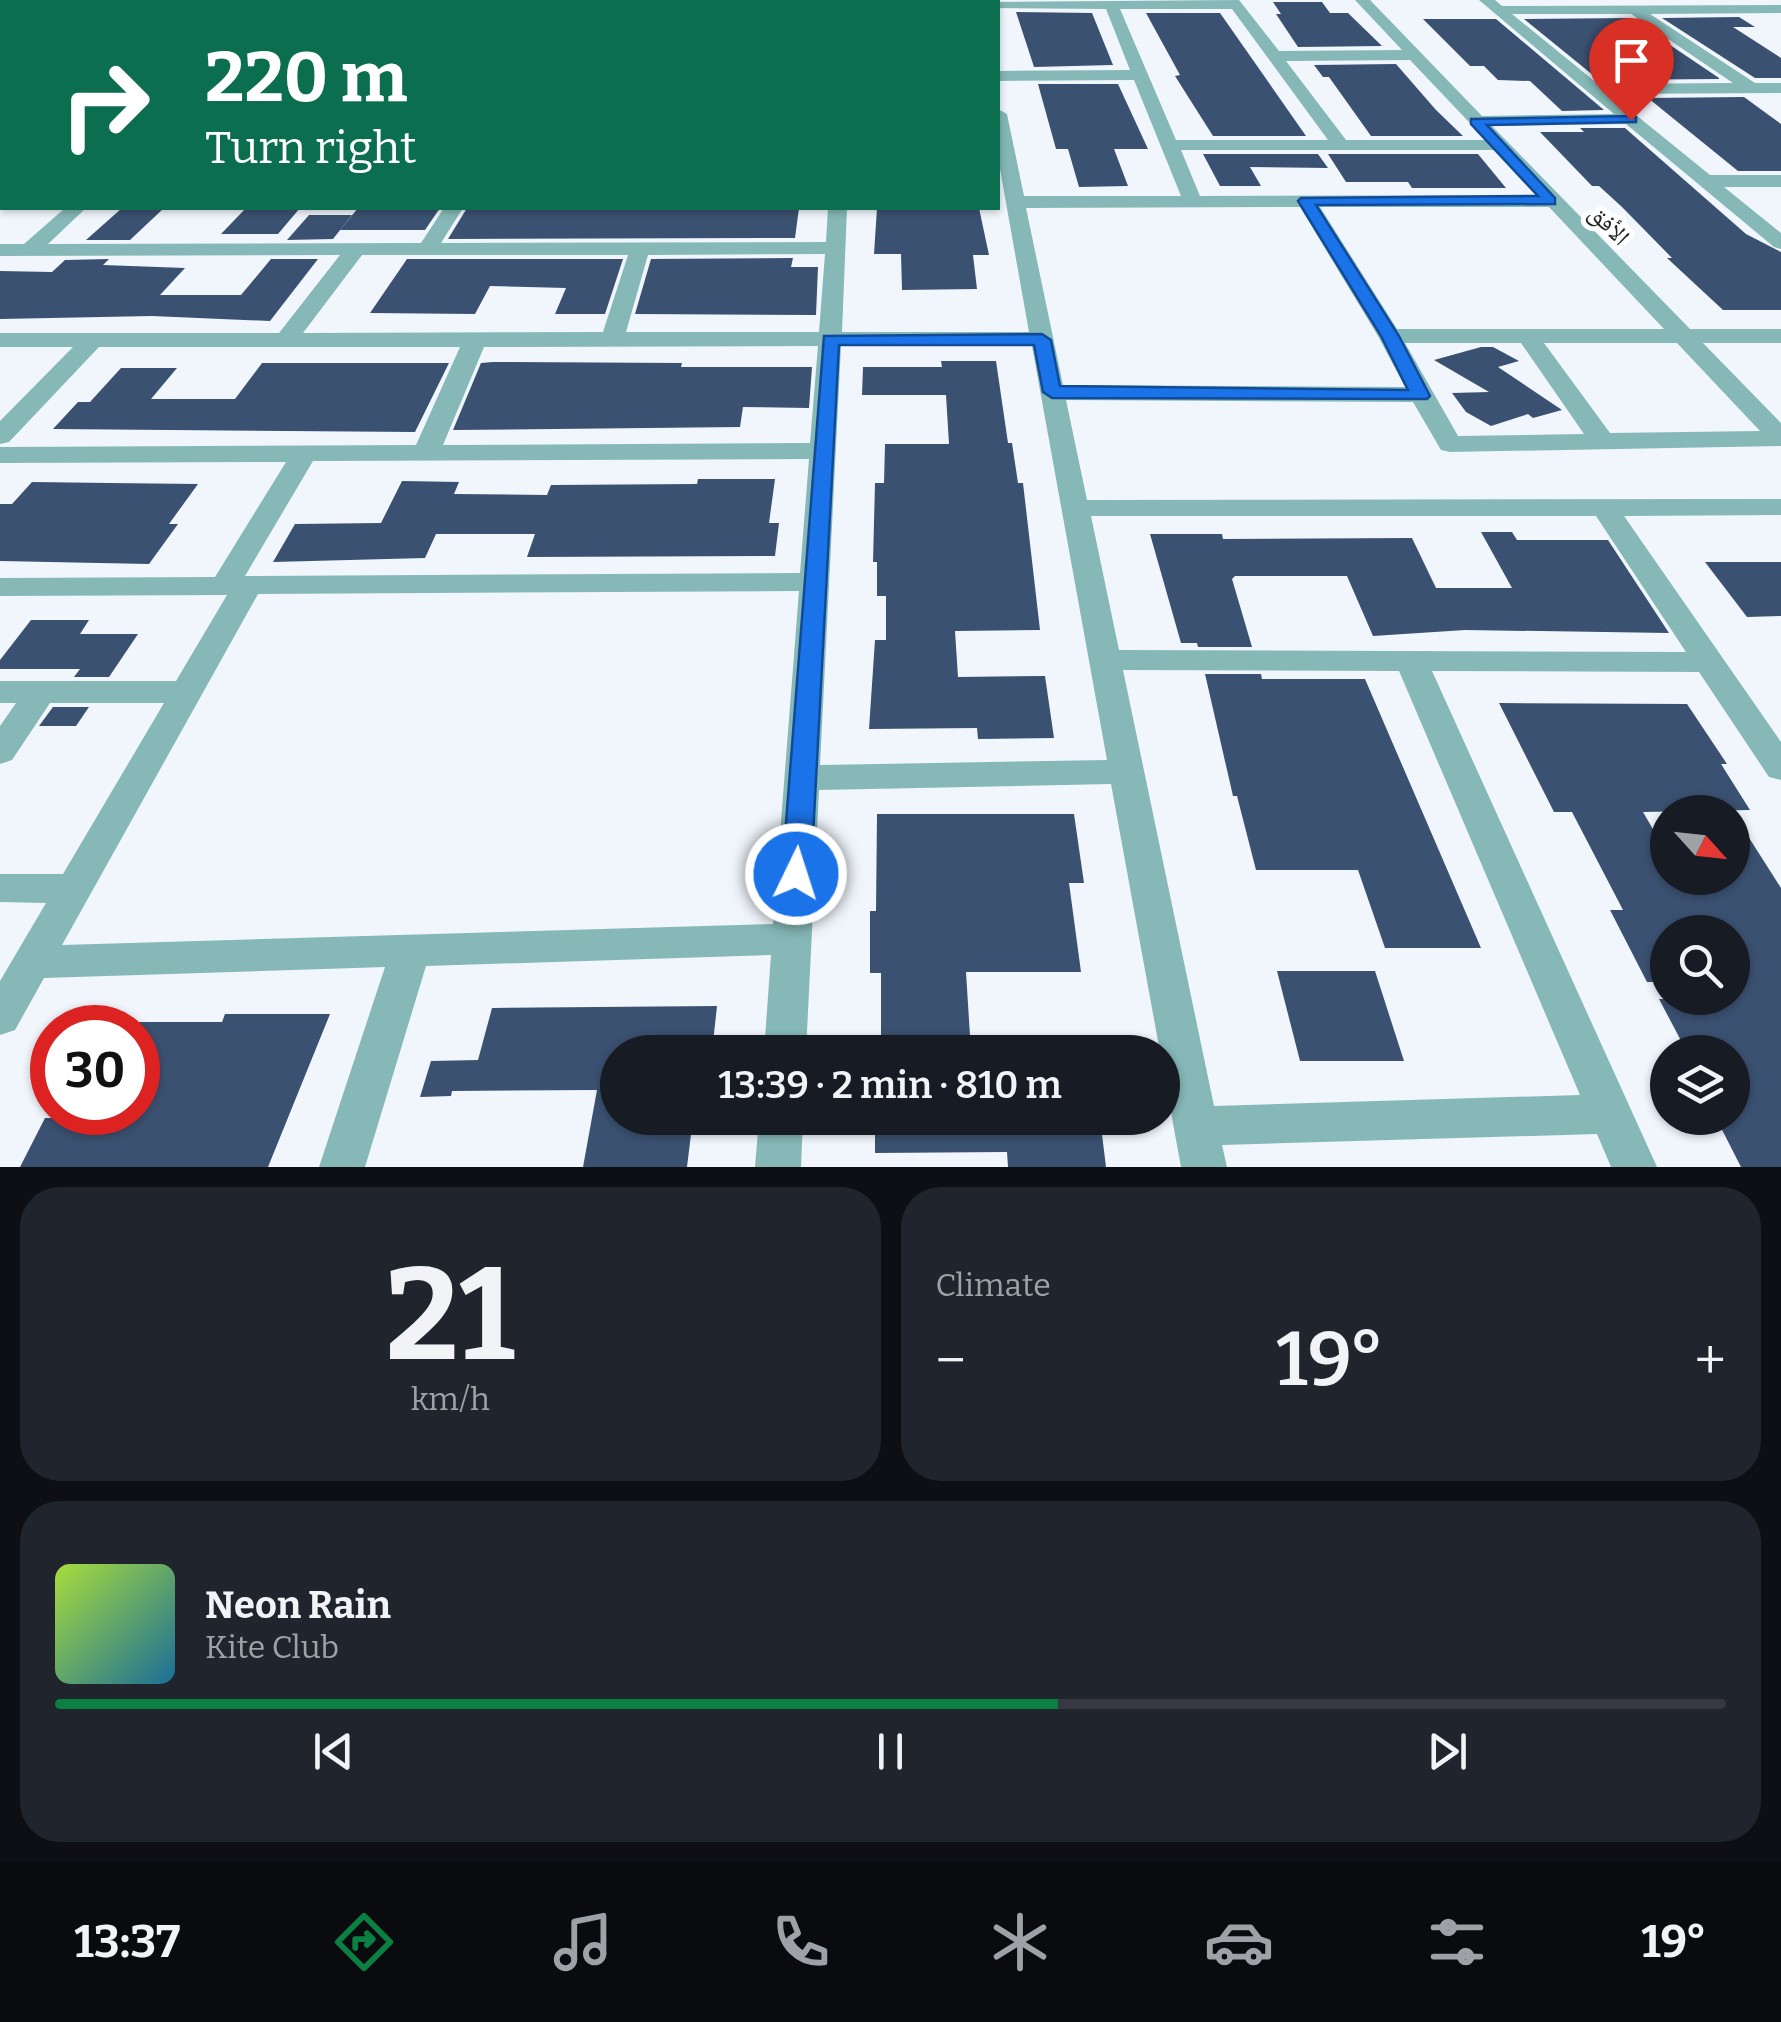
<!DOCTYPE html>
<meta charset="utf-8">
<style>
body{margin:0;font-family:Bitter,"Noto Naskh Arabic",serif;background:#20242c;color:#f1f3f6;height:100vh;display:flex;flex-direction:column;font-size:38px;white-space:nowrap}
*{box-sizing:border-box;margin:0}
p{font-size:32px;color:#9ea1a6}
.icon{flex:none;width:55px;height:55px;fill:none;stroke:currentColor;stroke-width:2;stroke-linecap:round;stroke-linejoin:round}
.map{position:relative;height:1167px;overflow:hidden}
.side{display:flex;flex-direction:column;gap:20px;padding:20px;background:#0d0f14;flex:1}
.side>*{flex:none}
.hud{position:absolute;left:0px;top:0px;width:1000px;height:210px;box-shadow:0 2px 8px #0004;background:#0b6e4f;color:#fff;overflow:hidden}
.needle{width:65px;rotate:117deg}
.tools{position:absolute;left:1650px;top:795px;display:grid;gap:20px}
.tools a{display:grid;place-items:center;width:100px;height:100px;border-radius:50%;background:#171b24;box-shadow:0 2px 8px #0004;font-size:50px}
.speed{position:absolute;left:30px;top:1005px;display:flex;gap:20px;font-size:50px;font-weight:700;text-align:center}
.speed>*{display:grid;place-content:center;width:130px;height:130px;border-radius:50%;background:#171b24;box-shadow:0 2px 8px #0004;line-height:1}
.speed .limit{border:15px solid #d22;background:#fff;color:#111}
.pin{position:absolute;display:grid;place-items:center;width:85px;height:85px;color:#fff;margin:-102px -42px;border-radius:50% 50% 50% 0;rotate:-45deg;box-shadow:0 0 10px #0007}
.pin .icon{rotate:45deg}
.me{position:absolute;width:110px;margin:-55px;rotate:4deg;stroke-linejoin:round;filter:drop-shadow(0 0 8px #0008)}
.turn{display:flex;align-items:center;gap:35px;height:210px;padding:0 40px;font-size:45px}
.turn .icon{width:130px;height:130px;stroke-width:2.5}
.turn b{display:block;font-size:70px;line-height:85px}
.big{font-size:75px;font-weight:600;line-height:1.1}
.side .widget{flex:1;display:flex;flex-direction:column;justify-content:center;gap:15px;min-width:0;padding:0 35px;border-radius:40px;background:#20242c}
.side .dial{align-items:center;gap:0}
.dial b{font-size:130px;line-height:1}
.song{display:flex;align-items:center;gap:30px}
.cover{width:120px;height:120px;border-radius:15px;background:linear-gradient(135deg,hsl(80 70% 55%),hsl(200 70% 35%))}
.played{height:10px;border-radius:5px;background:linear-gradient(90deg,#0b8043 60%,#363941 60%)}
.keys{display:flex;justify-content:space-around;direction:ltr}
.heat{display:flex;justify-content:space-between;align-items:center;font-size:55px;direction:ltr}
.side .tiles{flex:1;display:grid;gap:20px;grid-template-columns:1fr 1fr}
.widget:last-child{grid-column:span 2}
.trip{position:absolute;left:600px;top:1035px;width:580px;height:100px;border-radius:50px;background:#171b24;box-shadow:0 2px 8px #0004;font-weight:600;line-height:100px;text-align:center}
.tabs{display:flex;height:160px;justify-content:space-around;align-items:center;background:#090b0e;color:#9ea1a6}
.tabs .icon{width:70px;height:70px}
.tabs .selected{color:#0b8043}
.tabs b{font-size:45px;color:#f1f3f6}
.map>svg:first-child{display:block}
.building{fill:#3b5171}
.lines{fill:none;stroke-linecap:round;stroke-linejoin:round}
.minor{fill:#85b8b7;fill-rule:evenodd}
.route{fill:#1a73e8;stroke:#114b97;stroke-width:2.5}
.labels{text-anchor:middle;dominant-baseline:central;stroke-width:10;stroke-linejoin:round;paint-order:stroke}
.far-street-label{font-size:25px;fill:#222426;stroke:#fff}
</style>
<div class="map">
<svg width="1781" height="1167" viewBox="0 0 1781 1167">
<rect width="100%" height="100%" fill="#f1f6fd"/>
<g class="building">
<path d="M1273 2H1322L1330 13H1348L1382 46 1298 47 1276 14H1281Z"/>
<path d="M1016 12 1092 13 1113 65 1034 67Z"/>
<path d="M1146 13H1220L1306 136H1213L1175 76 1180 75Z"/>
<path d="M1739 17 1755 27H1733L1781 58V78H1755L1662 18Z"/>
<path d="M1630 18 1719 78V79L1599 80 1524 19Z"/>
<path d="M1423 19H1496L1604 110 1562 111 1530 81 1498 80 1484 66H1470Z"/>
<path d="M1396 64 1436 110 1463 136H1371L1329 77H1323L1314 65Z"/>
<path d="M1038 84H1118L1148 149H1114L1128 186 1079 187 1068 149H1056Z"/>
<path d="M1744 97 1781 124V171H1738L1648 98Z"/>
<path d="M1580 128H1625L1746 234 1781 252V310H1723L1667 258H1672L1622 207 1599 186H1592L1540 132H1584Z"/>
<path d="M1203 154H1318L1328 168 1250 167 1261 186H1220Z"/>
<path d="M1328 154H1478L1506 188H1412L1408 182H1346Z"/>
<path d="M122 208H164L130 240H86Z"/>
<path d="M246 208H300L278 234H221Z"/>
<path d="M358 208H440L425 230H340Z"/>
<path d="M467 208H799L795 238 448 239Z"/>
<path d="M877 208H979L989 255H973L977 289 902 290 901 254H874Z"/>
<path d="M309 215H352L333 239 287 240Z"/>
<path d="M793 258 791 267H818L816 315 635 314 651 259Z"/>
<path d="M109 259 103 265 185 268 160 295H241L271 259H318L270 321 152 316 0 319V271L52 272 65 260Z"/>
<path d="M407 259H623L605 314H555L566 288 490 286 475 314 370 313Z"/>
<path d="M1481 347H1493L1519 361 1498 367 1562 410 1533 418 1528 414 1491 426 1466 412 1452 393 1489 392 1434 360Z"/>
<path d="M941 361H996L1008 443H1012L1018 483H1023L1040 630 955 631 958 677 1045 676 1054 738 978 739 977 728 869 729 875 640H886V596H877V562H873L875 483H884L885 444H949L946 395H862L863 367H942Z"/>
<path d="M493 362 682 363 681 367H812L809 408 743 407 740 427 453 430 481 363Z"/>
<path d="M262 363H449L415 432 53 429 78 402H90L121 368H177L151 399H235Z"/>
<path d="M698 479H775L769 523H779L775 556 527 557 535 534H436L425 558 273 562 295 524 381 523 402 481 459 482 454 494 547 495 551 485 697 484Z"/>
<path d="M32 482 109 483 198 484 169 524H178L149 564 0 561V504H12Z"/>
<path d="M1481 532H1512L1517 540H1608L1669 633 1465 630 1373 636 1347 576H1235L1232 579 1252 647H1198L1197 643H1181L1150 534H1222L1223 539 1412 538 1436 588H1512Z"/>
<path d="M1705 562H1781V616L1747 617Z"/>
<path d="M31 620H89L80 634H138L109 677H74L80 669H0V660Z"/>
<path d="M1205 674H1261L1262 679H1365L1481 948H1385L1358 870H1256L1237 796H1233Z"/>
<path d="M1499 703 1687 704 1727 764H1721L1750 810 1643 812 1668 855V878H1732V811L1781 888V1167H1741L1716 1118H1732V1052H1687L1659 999H1732V932H1668V982H1647L1610 910H1623L1572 812H1554Z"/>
<path d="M53 707H89L76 726H39Z"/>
<path d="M877 814H1074L1084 883H1069L1081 972H966L971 1052H881V973H870V911H876Z"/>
<path d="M1277 971H1375L1404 1061H1300Z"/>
<path d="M717 1006 712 1052H618V1118H693L687 1167H583L597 1090 452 1091 451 1096 420 1097 431 1061 478 1060 492 1008Z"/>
<path d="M225 1014H330L268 1167H20L45 1118H138V1022H222Z"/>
<path d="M875 1118H1100L1106 1167H1008L1007 1152 875 1153Z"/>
</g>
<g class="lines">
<g class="minor">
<rect x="843" y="0" width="14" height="2"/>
<path d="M968 0H982L983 2H969Z"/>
<path d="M1239 0 1279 51 1402 50 1355 0H1370L1482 116 1614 114 1479 0H1495L1502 6 1781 5V13L1650 14 1755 83H1781V93L1610 94 1710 175H1781V187H1724L1781 233V249L1774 247 1626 124 1492 126 1690 329H1781V343H1703L1781 423V446L1450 452 1441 450 1413 402 1066 400 1087 500 1781 499V515L1624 516 1781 742V780L1769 777 1699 672 1432 671 1657 1167H1611L1597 1134 1222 1145 1227 1167H1181L1111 784 819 790 806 1052H764L771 955 426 966 365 1167H319L385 967 44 978 15 1030 0 1035V981L46 903 0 902V874H63L164 703H50L12 760 0 764V726L16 703H0V681H176L227 595 0 596V578L215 577 286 462 0 463V447L416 445 460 347H99L9 442 0 444V421L73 347H0V333H279L340 255 0 256V244H24L65 208H86L48 244 421 243 444 208H463L441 243 826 242 828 208H847L842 332H1029L998 158V109L1007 114 1024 196H1181L1134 80 998 81V71L1130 70 1106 9 998 8V2H992ZM1120 9H1232L1328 140H1176ZM1512 14H1631L1733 83 1598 84ZM1410 60 1486 140H1346L1286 61ZM1181 150H1496L1538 195 1200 196ZM1300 207 1378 336 1405 387 1063 385 1026 208ZM1320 207H1549L1664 329H1397ZM825 254 819 332H626L648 255ZM362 255H628L603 332 303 333ZM1405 343H1521L1584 434 1458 436ZM1544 343H1677L1760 431 1610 433ZM818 346 810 443 443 445 484 347ZM841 346H1032L1107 760 820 765ZM809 459 800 573 245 576 313 461ZM1091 516H1596L1686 652 1119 650ZM799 591 773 924 62 945 258 594ZM1123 670 1399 671 1580 1095 1214 1106Z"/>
<path d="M0 44 2 45V54H0Z"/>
<path d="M759 1118H803L801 1167H755Z"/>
</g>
</g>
<path class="route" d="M1631 116 1636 117V122L1487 125 1555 198V204L1316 205 1399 336 1430 396 1427 399 1052 398 1043 392 1034 345H839L811 874 806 882 796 885 786 882 782 874 824 336 1042 334 1051 340 1060 386 1408 390 1381 336 1298 201 1301 198 1538 196 1471 124V119Z"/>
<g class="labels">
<g class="far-street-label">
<text transform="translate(1609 225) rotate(46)">الأفق</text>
</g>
</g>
</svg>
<div class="tools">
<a><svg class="needle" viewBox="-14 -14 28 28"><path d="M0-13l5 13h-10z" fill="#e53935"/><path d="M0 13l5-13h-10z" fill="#9ea1a6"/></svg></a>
<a><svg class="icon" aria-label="search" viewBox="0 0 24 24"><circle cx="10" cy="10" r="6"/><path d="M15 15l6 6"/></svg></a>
<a><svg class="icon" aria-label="layers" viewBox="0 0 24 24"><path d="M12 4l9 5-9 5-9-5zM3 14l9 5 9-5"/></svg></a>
</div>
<div class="speed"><div class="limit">30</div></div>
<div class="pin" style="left:1631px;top:120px;background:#d93025"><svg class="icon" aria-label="arrive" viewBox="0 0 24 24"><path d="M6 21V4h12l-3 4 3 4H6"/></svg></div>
<svg class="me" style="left:796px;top:874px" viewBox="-20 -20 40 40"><circle r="17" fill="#1a73e8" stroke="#fff" stroke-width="3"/><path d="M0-11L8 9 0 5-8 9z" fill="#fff"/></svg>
<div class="trip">13:39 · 2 min · 810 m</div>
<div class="hud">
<div class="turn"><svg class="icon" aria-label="right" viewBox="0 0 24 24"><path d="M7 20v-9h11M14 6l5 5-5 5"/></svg><div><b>220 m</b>Turn right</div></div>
</div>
</div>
<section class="side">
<div class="tiles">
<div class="widget dial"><b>21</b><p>km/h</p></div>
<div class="widget"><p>Climate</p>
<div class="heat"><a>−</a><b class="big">19°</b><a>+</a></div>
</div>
<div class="widget">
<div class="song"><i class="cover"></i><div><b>Neon Rain</b><p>Kite Club</p></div></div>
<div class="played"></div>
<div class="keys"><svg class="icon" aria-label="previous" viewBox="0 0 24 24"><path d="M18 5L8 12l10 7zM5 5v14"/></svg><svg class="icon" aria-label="pause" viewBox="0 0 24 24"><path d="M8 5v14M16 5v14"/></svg><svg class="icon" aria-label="next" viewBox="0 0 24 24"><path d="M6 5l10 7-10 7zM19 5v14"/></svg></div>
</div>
</div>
</section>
<nav class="tabs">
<b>13:37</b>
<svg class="icon selected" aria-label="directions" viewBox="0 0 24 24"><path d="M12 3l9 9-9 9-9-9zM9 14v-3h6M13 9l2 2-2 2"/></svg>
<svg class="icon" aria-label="music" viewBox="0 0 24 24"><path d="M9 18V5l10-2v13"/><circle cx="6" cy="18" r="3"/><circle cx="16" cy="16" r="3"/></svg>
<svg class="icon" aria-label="phone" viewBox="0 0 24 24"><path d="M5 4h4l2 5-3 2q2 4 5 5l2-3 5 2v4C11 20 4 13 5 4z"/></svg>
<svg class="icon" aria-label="climate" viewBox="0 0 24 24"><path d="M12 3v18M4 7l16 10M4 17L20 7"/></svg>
<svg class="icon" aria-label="car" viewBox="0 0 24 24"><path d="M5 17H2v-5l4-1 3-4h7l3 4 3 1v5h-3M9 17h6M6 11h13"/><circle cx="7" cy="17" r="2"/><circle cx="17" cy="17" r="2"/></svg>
<svg class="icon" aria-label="filters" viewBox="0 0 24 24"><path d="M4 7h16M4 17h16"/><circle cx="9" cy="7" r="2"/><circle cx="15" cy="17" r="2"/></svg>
<b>19°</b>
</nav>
